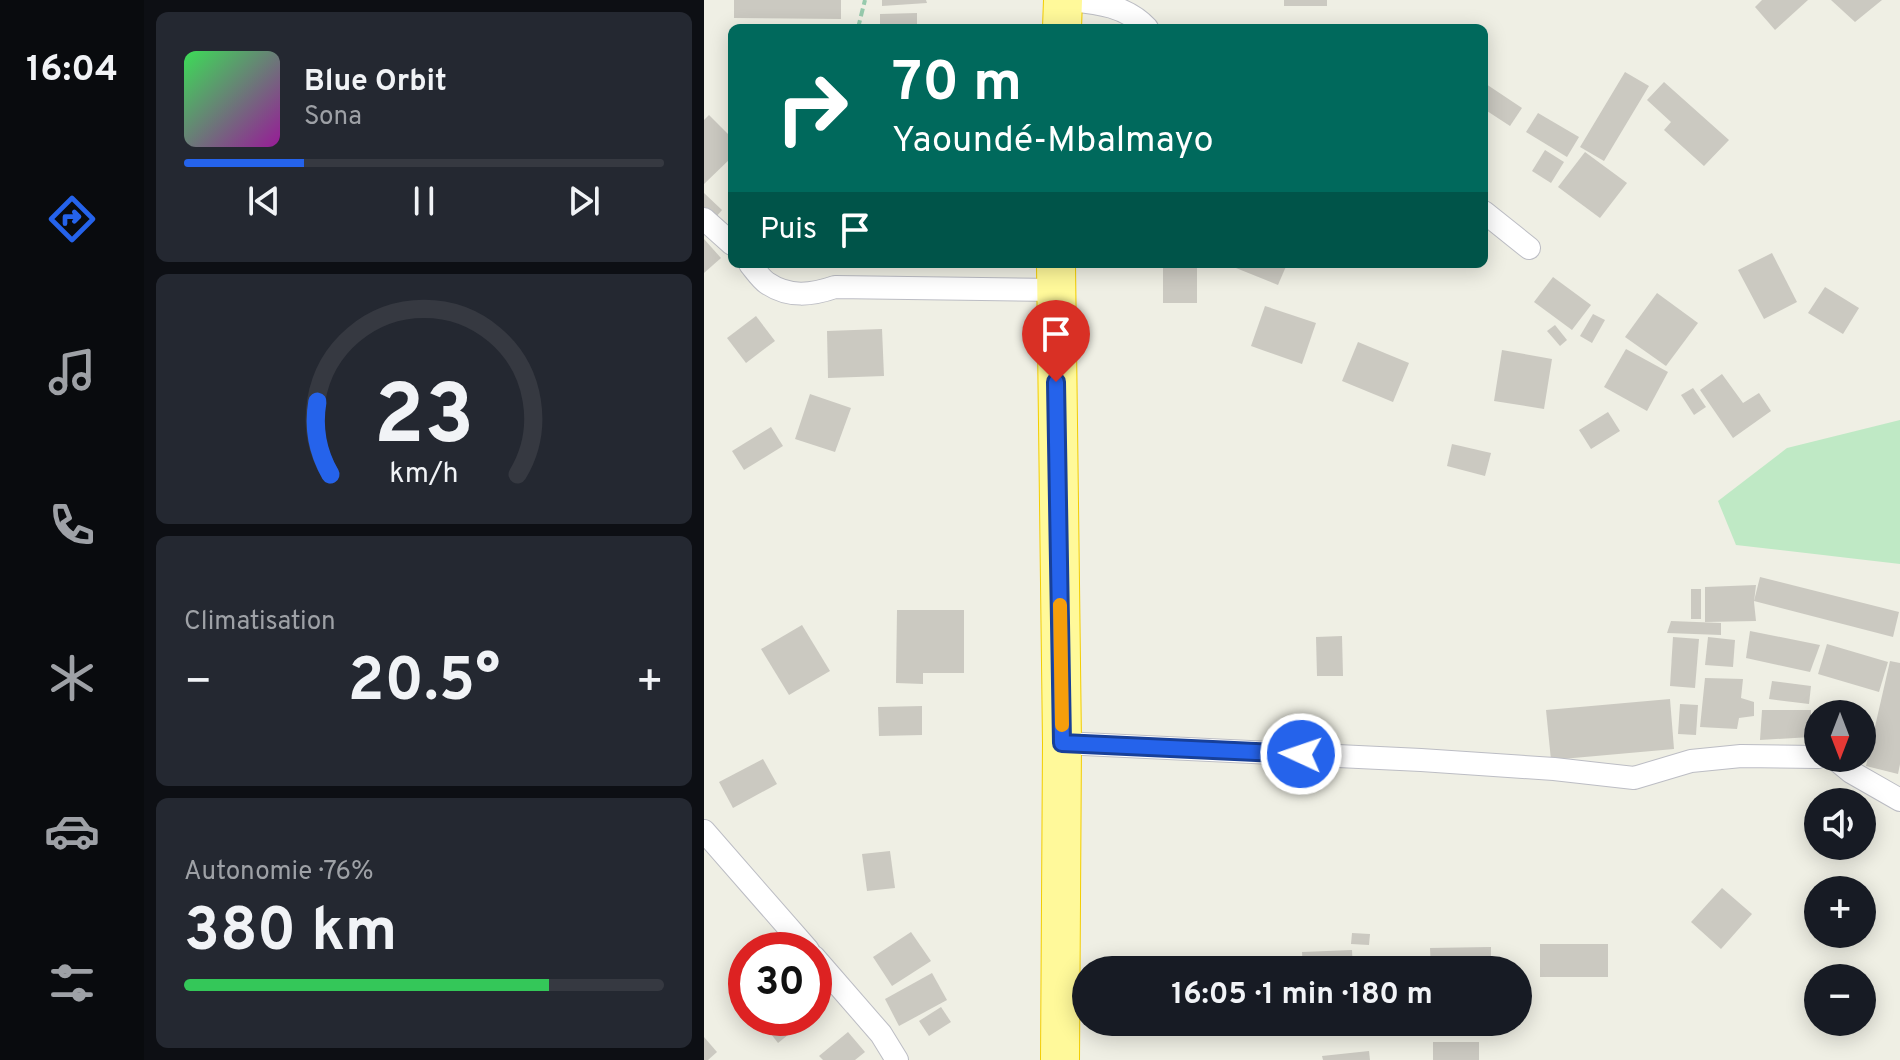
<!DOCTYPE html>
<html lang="fr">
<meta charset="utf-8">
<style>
body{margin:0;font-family:Overpass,sans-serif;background:#242831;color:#f1f3f6;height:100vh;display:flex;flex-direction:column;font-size:30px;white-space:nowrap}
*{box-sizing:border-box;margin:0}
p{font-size:26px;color:#9ea1a6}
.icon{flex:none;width:44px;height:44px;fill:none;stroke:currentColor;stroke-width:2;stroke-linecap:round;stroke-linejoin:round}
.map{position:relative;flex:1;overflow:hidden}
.drawer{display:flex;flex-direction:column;gap:12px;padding:12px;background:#0d0f14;width:560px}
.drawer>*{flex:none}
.guide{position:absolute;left:24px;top:24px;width:760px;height:244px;border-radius:12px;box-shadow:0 4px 20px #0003;background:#00695c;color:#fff;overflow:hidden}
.needle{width:52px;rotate:180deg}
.controls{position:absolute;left:1100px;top:700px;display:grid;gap:16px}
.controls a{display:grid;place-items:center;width:72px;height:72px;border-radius:50%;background:#171b24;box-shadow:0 4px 20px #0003;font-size:40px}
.speed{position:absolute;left:24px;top:932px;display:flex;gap:16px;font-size:40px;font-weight:700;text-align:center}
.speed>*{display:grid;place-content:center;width:104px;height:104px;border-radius:50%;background:#171b24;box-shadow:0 4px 20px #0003;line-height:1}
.speed .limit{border:12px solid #d22;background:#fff;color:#111}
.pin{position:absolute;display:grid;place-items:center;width:68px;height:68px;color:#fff;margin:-82px -34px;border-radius:50% 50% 50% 0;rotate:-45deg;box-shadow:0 0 8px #0007}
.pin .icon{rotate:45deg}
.me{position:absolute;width:88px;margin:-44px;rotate:273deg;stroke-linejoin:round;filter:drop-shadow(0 0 6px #0008)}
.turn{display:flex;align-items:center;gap:28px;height:168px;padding:0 32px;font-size:36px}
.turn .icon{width:104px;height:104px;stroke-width:2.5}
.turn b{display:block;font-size:56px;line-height:68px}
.then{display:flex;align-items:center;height:76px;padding:0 32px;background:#0003;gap:16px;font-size:30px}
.big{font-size:60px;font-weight:700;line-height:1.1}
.drawer .card{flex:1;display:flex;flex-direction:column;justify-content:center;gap:12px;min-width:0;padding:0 28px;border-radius:12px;background:#242831}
.drawer .dial{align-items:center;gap:0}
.dial svg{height:208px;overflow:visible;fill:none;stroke:#363941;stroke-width:7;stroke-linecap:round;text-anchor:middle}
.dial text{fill:#f1f3f6;stroke:none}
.song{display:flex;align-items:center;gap:24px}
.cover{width:96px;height:96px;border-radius:12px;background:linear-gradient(135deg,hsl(130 70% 55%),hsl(300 70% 35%))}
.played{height:8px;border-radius:4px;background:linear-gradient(90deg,#2563eb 25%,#363941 25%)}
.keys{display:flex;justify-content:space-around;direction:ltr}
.heat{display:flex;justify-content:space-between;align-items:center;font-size:44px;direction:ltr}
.charge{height:12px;border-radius:6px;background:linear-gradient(90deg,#34c759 76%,#363941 0)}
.trip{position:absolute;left:368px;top:956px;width:460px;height:80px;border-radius:40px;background:#171b24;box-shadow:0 4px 20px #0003;font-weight:700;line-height:80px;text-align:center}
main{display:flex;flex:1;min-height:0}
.menu{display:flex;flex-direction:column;width:144px;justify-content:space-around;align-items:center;background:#090b0e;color:#9ea1a6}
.menu .icon{width:56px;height:56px}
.menu .current{color:#2563eb}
.menu b{font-size:36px;color:#f1f3f6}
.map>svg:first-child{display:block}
.green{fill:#bfe9c5}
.building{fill:#cbc9c1}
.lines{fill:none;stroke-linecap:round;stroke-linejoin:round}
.minor-casing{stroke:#bcbdc4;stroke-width:24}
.trunk-casing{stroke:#f3cd00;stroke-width:40}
.path{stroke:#97caad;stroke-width:4;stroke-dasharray:8 4;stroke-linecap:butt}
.minor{stroke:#fff;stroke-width:22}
.trunk{stroke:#fff99a;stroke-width:38}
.route-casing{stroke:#184099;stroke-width:20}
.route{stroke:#2563eb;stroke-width:14}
.slow{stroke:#f59e0b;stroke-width:14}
</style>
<main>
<nav class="menu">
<b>16:04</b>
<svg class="icon current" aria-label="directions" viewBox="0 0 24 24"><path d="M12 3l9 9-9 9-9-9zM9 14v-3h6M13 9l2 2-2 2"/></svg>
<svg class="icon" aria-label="music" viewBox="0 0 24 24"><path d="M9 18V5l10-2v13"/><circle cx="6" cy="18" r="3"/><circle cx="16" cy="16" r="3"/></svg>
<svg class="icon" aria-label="phone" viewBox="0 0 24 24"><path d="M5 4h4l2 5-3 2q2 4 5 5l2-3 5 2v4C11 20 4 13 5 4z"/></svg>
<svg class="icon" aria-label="climate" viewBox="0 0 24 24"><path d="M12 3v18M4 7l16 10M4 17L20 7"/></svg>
<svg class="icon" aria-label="car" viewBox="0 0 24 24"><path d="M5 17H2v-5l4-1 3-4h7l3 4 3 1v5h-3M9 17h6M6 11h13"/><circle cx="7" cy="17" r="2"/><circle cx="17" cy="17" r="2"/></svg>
<svg class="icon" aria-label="filters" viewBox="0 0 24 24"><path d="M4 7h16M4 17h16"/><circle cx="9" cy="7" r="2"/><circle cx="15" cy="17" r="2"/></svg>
</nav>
<section class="drawer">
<div class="card">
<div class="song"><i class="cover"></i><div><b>Blue Orbit</b><p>Sona</p></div></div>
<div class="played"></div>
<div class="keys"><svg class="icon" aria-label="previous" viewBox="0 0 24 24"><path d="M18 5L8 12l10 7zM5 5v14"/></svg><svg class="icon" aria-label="pause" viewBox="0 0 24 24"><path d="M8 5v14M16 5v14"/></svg><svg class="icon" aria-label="next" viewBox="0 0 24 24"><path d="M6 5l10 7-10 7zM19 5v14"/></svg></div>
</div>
<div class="card dial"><svg viewBox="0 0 100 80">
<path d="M14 69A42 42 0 1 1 86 69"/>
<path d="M14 69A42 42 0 0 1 9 41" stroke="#2563eb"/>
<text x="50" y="56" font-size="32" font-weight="700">23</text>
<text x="50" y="72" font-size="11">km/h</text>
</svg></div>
<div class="card"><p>Climatisation</p>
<div class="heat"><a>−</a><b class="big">20.5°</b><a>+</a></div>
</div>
<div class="card"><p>Autonomie · 76%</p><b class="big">380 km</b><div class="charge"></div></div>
</section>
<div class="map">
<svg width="1196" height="1060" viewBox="0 0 1196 1060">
<rect width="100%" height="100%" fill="#efefe4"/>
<path class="green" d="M1196 420V564L1032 545 1014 501 1083 448Z"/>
<g class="building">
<path d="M30 0H137V19L30 18Z"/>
<path d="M178 0H222L223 3 178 6Z"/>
<rect x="580" y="0" width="43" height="6"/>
<path d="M1058 0H1104L1071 30 1051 7Z"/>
<path d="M1127 0H1178L1151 22Z"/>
<path d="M213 13V28H176V14Z"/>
<rect x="578" y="24" width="34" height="4"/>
<path d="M921 72 945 86 900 161 876 147Z"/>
<path d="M960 82 1025 140 1000 166 960 130 967 122 943 100Z"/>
<path d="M782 84 818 108 806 126 780 109V87Z"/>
<path d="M834 113 875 137 863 157 822 132Z"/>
<path d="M5 115 28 138V157L0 184V120Z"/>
<path d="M841 150 860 162 847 183 828 171Z"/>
<path d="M881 152 923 183 896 218 854 187Z"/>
<path d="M0 193 18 210 6 224 0 218Z"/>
<path d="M0 239 17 258 0 273Z"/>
<path d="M1068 253 1093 302 1060 319 1034 270Z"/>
<path d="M522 264H583L574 285Z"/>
<rect x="459" y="268" width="34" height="35"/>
<path d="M849 277 887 305 868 330 830 302Z"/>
<path d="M1121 287 1155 308 1139 334 1104 313Z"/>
<path d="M953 293 994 323 962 366 921 337Z"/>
<path d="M561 306 612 323 598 364 547 346Z"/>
<path d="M889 314 901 320 888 343 876 336Z"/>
<path d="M52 316 71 341 42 363 23 338Z"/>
<path d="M851 325 863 340 856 346 843 331Z"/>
<path d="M178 329 180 376 124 378 123 331Z"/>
<path d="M654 342 705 363 689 402 638 381Z"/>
<path d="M922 349 964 372 943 411 900 387Z"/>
<path d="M798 350 848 359 840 409 790 401Z"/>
<path d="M1018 374 1039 403 1055 393 1067 411 1029 438 996 390Z"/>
<path d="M989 388 1002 407 990 415 977 395Z"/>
<path d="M106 394 147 408 131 452 91 439Z"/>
<path d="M904 412 916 431 887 449 875 430Z"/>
<path d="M67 427 79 446 40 470 28 451Z"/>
<path d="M748 444 787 453 781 476 743 466Z"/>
<path d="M1056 577 1195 612 1189 637 1050 601Z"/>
<path d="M1052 585 1050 602 1052 621 1001 622V587Z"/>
<rect x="987" y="589" width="10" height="30"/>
<path d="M193 610H260V673H219V684L192 683Z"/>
<path d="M967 621 1017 623V635L963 633Z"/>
<path d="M98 625 126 671 85 695 57 649Z"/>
<path d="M1046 631 1116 645 1106 672 1042 658Z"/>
<path d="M638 636 639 676H613L612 637Z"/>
<path d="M969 637 995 639 991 688 966 686Z"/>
<path d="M1004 637 1031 640 1029 667 1001 665Z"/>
<path d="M1123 644 1184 662 1175 692 1114 674Z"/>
<path d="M1186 661 1196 663V764L1194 774 1162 766Z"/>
<path d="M1001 678 1039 679 1037 698 1050 702V716L1035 718 1033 729 996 727Z"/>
<path d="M1068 681 1107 686 1105 704 1065 699Z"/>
<path d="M966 699 970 749 847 760 842 710Z"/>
<path d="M976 704 994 705 992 735 974 734Z"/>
<path d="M218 706V735L175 736 174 707Z"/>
<path d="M1058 710H1107V737L1056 740Z"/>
<path d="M59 759 73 784 29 808 15 782Z"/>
<path d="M186 851 191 888 163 891 158 854Z"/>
<path d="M1018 888 1048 914 1017 949 987 922Z"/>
<path d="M207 932 227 961 188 986 169 957Z"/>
<path d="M648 933 666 934 665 945 647 944Z"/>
<rect x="836" y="944" width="68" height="33"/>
<path d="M787 947V970H727L726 948Z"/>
<path d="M648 950 649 970H599L598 952Z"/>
<path d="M228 973 243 1000 195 1026 181 999Z"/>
<path d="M110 996 119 1007 110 1014Z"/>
<path d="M237 1007 247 1022 225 1036 215 1021Z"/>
<path d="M58 1018H105L74 1043 56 1020Z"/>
<path d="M144 1032 161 1052 151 1060H119L115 1056Z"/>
<path d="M0 1037 13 1052 4 1060H0Z"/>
<rect x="729" y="1042" width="46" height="18"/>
<path d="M665 1051 666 1060H619L618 1056Z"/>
</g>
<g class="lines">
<defs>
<g id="minor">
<path d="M367 0C395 3 422 6 443 28"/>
<path d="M780 212 825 248"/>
<path d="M0 219 28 244"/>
<path d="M46 264C51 270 57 279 63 283 85 298 108 295 131 287L351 290"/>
<path d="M358 743 717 760 850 769 930 778 987 761 1037 756 1114 757"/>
<path d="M1130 758 1147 772 1196 800"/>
<path d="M0 831 104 950"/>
<path d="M110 957 177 1034 193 1060"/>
</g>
<g id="trunk">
<path d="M358 28 359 0"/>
<path d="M352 264 358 743 356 1060"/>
</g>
</defs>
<use href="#minor" class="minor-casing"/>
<use href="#trunk" class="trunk-casing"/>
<path class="path" d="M154 28 161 0"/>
<use href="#minor" class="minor"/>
<use href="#trunk" class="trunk"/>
</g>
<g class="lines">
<defs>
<path id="route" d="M352 382 358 743 597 754"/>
</defs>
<use href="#route" class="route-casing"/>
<use href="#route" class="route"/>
<path class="slow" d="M356 605 358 725"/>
</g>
</svg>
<div class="controls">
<a><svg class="needle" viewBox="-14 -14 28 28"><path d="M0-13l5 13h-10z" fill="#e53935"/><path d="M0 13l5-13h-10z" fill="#9ea1a6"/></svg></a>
<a><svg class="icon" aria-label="sound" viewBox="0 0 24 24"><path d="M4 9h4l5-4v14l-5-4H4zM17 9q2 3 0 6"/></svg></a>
<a>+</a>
<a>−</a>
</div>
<div class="speed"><div class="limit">30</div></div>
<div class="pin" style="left:352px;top:382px;background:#d93025"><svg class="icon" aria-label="arrive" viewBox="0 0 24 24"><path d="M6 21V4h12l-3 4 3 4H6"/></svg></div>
<svg class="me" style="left:597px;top:754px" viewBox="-20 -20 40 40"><circle r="17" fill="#2563eb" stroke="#fff" stroke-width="3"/><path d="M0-11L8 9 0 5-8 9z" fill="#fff"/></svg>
<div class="trip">16:05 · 1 min · 180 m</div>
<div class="guide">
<div class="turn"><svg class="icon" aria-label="right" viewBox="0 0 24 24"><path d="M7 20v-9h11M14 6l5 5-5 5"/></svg><div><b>70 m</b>Yaoundé-Mbalmayo</div></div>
<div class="then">Puis<svg class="icon" aria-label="arrive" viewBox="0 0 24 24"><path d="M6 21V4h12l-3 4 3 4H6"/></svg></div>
</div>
</div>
</main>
